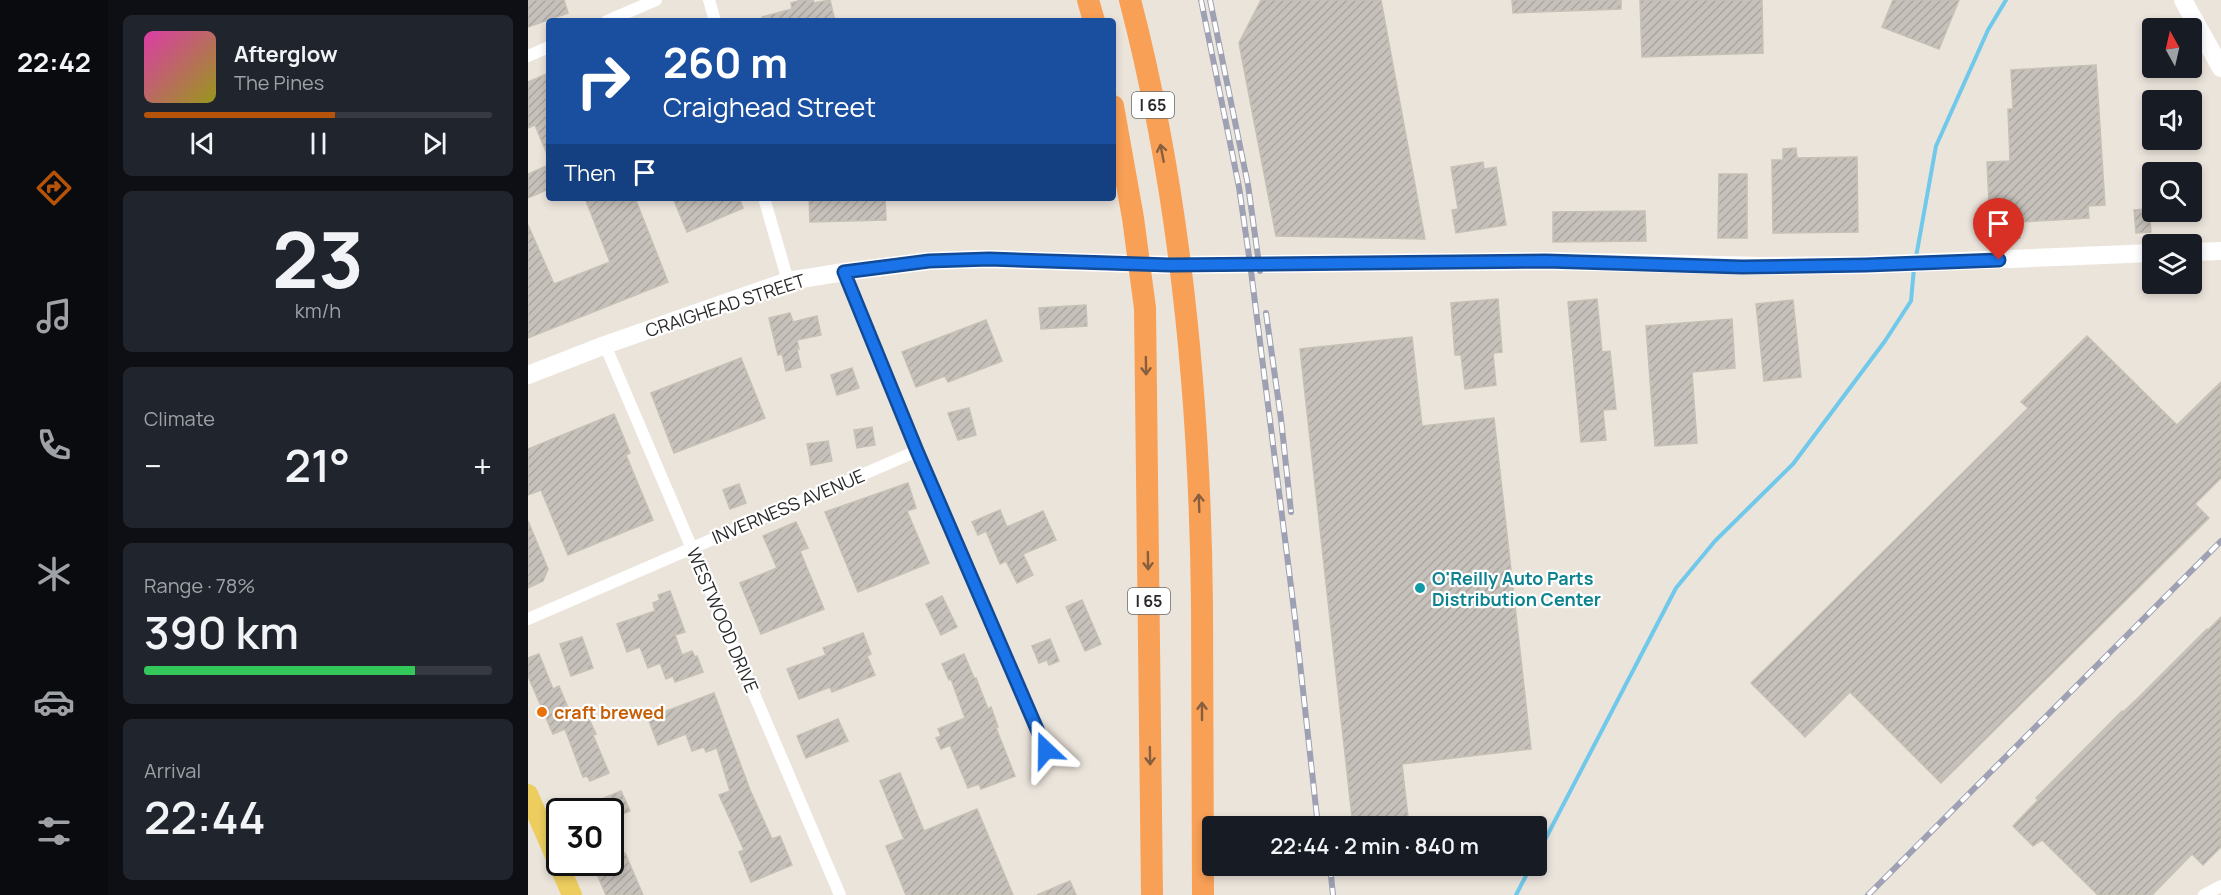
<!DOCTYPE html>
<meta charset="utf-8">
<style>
body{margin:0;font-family:Manrope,sans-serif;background:#20242c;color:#f1f3f6;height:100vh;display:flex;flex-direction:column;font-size:22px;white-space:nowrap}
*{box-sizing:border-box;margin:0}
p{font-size:20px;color:#9ea1a6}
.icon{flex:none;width:33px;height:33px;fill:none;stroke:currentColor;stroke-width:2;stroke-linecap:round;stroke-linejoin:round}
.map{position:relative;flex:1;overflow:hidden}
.panel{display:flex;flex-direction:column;gap:15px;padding:15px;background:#0d0f14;width:420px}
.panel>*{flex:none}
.banner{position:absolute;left:18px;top:18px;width:570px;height:183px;border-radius:6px;box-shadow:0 3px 9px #0003;background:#1a4fa0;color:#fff;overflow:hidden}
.needle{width:39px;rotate:352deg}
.buttons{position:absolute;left:1614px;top:18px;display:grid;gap:12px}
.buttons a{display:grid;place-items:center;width:60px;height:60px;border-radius:6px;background:#171b24;box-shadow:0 3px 9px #0003;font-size:30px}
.speed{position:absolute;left:18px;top:798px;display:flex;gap:12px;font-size:30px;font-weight:700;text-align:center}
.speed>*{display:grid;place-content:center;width:78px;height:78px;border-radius:50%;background:#171b24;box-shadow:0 3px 9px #0003;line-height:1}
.speed .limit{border:3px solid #111;border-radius:9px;background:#fff;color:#111}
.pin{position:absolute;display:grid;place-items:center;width:51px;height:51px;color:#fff;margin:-62px -26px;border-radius:50% 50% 50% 0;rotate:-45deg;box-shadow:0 0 6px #0007}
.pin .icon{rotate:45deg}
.me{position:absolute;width:66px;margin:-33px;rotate:337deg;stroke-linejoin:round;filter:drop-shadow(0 0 4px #0008)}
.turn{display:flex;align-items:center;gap:21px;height:126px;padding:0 18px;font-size:27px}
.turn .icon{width:78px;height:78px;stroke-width:2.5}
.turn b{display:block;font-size:42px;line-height:51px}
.then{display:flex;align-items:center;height:57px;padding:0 18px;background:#0003;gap:12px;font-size:22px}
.big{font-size:45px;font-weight:600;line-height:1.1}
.panel .widget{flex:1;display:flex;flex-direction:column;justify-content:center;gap:9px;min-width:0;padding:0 21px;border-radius:9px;background:#20242c}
.panel .dial{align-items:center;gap:0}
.dial b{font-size:78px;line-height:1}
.song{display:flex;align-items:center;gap:18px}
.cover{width:72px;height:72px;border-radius:9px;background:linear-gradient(135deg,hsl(320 70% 55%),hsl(60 70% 35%))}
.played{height:6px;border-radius:3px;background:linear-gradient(90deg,#b45309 55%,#363941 55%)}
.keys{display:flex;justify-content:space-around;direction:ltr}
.heat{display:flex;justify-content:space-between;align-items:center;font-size:33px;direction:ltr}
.charge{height:9px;border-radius:4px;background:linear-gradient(90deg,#34c759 78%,#363941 0)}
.trip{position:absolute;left:674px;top:816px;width:345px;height:60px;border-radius:6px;background:#171b24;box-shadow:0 3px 9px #0003;font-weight:600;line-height:60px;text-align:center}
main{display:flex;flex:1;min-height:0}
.tab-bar{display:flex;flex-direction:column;width:108px;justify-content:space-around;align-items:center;background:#090b0e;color:#9ea1a6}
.tab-bar .icon{width:42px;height:42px}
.tab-bar .current{color:#b45309}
.tab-bar b{font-size:27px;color:#f1f3f6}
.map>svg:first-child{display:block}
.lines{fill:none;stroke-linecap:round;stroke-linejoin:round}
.stream{stroke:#70c8ea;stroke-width:4}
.building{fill:url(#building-hatch);stroke:#c6c0b5;stroke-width:1.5}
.street{stroke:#fff;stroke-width:12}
.secondary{stroke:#fff;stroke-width:18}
.primary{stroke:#eccd5e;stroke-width:20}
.highway{stroke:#f9a057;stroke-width:22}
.rail-casing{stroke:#9ea1b3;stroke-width:6}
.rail{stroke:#fff;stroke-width:4;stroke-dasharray:11;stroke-linecap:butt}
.oneway{stroke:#875f3e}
.route-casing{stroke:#114b97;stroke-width:15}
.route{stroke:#1a73e8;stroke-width:10}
.culture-dot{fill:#0f9aa8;stroke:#fff;stroke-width:2}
.food-dot{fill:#e8710a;stroke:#fff;stroke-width:2}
.labels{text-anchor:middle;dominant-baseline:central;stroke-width:4.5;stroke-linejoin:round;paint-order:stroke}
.shield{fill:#fff;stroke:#696969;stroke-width:1.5}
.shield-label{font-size:16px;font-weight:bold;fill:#292929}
.street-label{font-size:18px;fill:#292929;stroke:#fff}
.culture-label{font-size:18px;font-weight:bold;fill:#0d838f;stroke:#fff;text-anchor:start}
.food-label{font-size:18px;font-weight:bold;fill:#c56008;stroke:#fff;text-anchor:start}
</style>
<main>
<nav class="tab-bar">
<b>22:42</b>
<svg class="icon current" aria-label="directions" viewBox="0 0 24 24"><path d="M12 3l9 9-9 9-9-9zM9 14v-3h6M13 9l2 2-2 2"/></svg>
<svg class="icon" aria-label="music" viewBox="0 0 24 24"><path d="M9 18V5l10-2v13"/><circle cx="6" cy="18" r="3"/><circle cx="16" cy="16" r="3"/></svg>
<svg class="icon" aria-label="phone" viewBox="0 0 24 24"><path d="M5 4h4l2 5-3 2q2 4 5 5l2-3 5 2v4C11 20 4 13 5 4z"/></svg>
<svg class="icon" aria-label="climate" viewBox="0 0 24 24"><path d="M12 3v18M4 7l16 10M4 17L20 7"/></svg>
<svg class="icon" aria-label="car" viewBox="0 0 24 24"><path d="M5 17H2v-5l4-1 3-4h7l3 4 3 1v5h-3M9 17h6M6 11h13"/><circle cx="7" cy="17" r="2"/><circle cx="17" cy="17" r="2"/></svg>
<svg class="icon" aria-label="filters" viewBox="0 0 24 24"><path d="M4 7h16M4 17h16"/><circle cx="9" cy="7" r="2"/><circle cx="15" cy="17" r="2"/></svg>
</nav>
<section class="panel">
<div class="widget">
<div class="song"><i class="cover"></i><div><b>Afterglow</b><p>The Pines</p></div></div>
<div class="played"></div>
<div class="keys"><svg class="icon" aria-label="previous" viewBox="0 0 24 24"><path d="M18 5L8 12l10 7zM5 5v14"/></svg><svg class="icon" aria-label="pause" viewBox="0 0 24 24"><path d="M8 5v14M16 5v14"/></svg><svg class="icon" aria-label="next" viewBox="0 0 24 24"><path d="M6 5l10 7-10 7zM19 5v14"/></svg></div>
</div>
<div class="widget dial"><b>23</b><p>km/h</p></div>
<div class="widget"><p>Climate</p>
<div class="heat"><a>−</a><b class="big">21°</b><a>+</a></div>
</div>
<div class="widget"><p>Range · 78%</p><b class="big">390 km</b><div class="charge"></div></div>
<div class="widget"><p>Arrival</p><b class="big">22:44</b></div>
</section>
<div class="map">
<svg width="1693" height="895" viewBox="0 0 1693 895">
<defs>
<pattern id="building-hatch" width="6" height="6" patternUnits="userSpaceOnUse" patternTransform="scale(1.5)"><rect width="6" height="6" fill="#c6c1ba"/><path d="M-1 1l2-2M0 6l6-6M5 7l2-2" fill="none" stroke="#aaa6a0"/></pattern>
</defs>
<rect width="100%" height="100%" fill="#ebe4db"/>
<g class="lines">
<g class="stream">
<path d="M1388 257 1408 146 1460 30 1478 0"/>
<path d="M1008 857 1148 588 1187 541 1265 464 1357 341 1383 301 1386 268"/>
<path d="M988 895 1003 866"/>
</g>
</g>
<g class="building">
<path d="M0 0H36L40 13 0 27Z"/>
<path d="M273 0H285L286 3 302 0 307 21H234V17L264 9 263 3Z"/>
<path d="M733 0H853L897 239 748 236 711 43Z"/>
<path d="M984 0H1093V9L985 13Z"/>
<path d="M1112 0H1234L1235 53 1114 57Z"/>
<path d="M1365 0H1431L1411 49 1354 27Z"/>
<path d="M1568 65 1577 205 1560 206 1561 218 1491 222 1492 238 1460 240 1459 223H1462L1459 162 1482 161 1480 109H1485L1483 70Z"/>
<path d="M21 73V159L7 125 0 128V82Z"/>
<path d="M1268 148 1269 158 1329 157 1330 232 1245 233 1244 160H1255V149Z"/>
<path d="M955 162 956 169 968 167 978 225 928 233 924 210 930 209 923 167Z"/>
<path d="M21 165V189L0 198V174Z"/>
<path d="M1191 174H1219V238H1190Z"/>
<path d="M57 198H107L140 282 0 338V225L26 284 82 262Z"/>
<path d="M145 198H211L215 208 159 232Z"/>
<path d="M281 198H357L358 220 282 222Z"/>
<path d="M1621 209 1623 232 1608 233 1606 210Z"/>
<path d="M1117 211 1118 241 1025 242V212Z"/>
<path d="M970 299 974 352 965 353 968 385 937 389 933 355H927L923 303Z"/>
<path d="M1069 299 1074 352 1082 351 1088 409 1075 410 1078 440 1053 442 1040 302Z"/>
<path d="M1265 300 1273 377 1236 381 1228 304Z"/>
<path d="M558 305 559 326 513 329 511 308Z"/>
<path d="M262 313 265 322 289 316 293 335 269 340 271 349H269L273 367 258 371 254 354 250 355 241 318Z"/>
<path d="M1204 319 1207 368 1164 372 1169 443 1127 446 1118 326Z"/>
<path d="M458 320 474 361 420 382 417 376 388 387 374 352Z"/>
<path d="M1559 336 1649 425 1693 382V478L1667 504 1681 518 1413 783 1322 692 1277 737 1223 683 1500 408 1493 402Z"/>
<path d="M884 337 894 426 966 418 1003 749 874 764 881 826H825L772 349Z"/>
<path d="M213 358 237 418 146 453 123 393Z"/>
<path d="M324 368 331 388 309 395 303 375Z"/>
<path d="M441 408 448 435 430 440 420 413Z"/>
<path d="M86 414 102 453 98 455 125 520 40 555 13 490 0 495V449Z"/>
<path d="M344 427 347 445 329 448 326 430Z"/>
<path d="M300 441 304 461 283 465 279 444Z"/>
<path d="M380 483 388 508 379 511 401 563 330 592 297 512Z"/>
<path d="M211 484 218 503 202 509 195 490Z"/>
<path d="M472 510 479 527 515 511 528 540 495 554 505 575 489 583 478 561 472 564 458 531 450 535 444 522Z"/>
<path d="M0 521 20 569 15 581 0 588Z"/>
<path d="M268 522 280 548 272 551 296 609 233 634 212 583 249 568 235 536Z"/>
<path d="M142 591 157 632 147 635 154 655 164 651 167 657 169 656 175 672 147 682 145 676 138 679 132 663 120 668 112 647 99 652 89 624 127 611 125 603 132 600 130 595Z"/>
<path d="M414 596 429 627 413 635 398 604Z"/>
<path d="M554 600 573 644 557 651 538 607Z"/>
<path d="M1693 617V847L1675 865 1664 854 1624 895H1570L1514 840 1505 846 1485 826 1510 800 1508 798 1594 711 1595 712 1611 697 1679 629 1680 630Z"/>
<path d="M335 633 343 654 339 656 347 675 304 692 302 687 271 699 259 669 298 655 295 648Z"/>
<path d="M54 637 65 668 43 676 32 644Z"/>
<path d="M522 639 531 661 521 665 519 660 511 663 504 646Z"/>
<path d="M11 654 25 689 31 686 41 710 47 708 53 722 61 719 68 734 65 735 81 773 62 781 59 776 55 777 37 729 25 734 0 676V658Z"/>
<path d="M436 654 446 678H448L460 709 463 707 470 727 468 728 487 776 453 789 451 784 440 788 422 745 413 749 408 738 413 736 410 729 437 718 423 679 421 680 414 664Z"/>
<path d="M186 693 222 790 244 839 252 836 264 865 223 882 211 852 216 850 191 795 202 791 189 748 178 752 176 747 164 751 158 734 130 745 120 718Z"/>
<path d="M310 719 320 741 278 758 269 736Z"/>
<path d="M372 773 396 831 449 809 485 895H378L358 846 376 839 352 781Z"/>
<path d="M93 791 102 811 82 819V812H43Z"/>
<path d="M97 853 115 895H78L66 867 76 862H82V860Z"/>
<path d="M542 881 548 895H509Z"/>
</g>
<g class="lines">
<g class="street">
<path d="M181 0 187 21"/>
<path d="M79 21 128 0"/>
<path d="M0 56 21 47"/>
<path d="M236 198 260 281"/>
<path d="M316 272 389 451 518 750"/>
<path d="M77 345 312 895"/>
<path d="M0 619 389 451"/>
<path d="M1676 895 1693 886"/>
</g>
<g class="secondary">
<path d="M1655 0 1693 68"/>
<path d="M1664 252 1693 251"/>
<path d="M0 375 77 345 260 281 316 272 401 261 461 259 642 265 1018 261 1235 266 1338 265 1624 253"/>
</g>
<path class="primary" d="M0 794 44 895"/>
<g class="highway">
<path d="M560 0 566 21"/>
<path d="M602 0C653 195 672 404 674 605 675 702 674 798 675 895"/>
<path d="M585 106 605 218 617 308 624 895"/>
</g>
<defs>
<g id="rail">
<path d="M673 0 711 187 722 263 767 618 790 826"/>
<path d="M682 0 720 185 732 271"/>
<path d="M738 313 753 419 763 512"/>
<path d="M802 866 805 895"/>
<path d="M1340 895 1693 541"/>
</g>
</defs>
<use href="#rail" class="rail-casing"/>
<use href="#rail" class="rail"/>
</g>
<defs><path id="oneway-shaft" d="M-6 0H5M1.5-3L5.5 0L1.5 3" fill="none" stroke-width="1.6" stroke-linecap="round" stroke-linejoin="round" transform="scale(1.5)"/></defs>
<g class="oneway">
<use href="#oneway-shaft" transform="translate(634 153) rotate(-101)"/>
<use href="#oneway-shaft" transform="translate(618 366) rotate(89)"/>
<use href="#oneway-shaft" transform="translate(671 503) rotate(-92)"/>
<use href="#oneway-shaft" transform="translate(620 561) rotate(89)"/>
<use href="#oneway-shaft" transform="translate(674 711) rotate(-90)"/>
<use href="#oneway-shaft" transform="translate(622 756) rotate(89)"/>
</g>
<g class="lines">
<defs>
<path id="route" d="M518 750 389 451 316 272 401 261 461 259 642 265 1018 261 1214 267 1338 265 1471 260"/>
</defs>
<use href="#route" class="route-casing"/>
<use href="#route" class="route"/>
</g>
<circle class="culture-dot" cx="892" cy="588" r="6"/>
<circle class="food-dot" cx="14" cy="712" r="6"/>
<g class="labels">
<g class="shield">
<rect x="604" y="92" width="42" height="26" rx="4.5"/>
<rect x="600" y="588" width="42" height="26" rx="4.5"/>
</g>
<g class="shield-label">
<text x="625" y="105">I 65</text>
<text x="621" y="601">I 65</text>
</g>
<g class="street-label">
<text transform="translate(197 305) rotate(-18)">CRAIGHEAD STREET</text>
<text transform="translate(260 506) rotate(-23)">INVERNESS AVENUE</text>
<text transform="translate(195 620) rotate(67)">WESTWOOD DRIVE</text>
</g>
<g class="culture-label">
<text x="904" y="578">O'Reilly Auto Parts<tspan x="904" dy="21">Distribution Center</tspan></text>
</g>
<g class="food-label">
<text x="26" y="712">craft brewed</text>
</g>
</g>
</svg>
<div class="buttons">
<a><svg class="needle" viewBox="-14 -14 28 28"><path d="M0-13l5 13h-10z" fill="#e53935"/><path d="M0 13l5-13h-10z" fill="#9ea1a6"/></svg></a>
<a><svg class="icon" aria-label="sound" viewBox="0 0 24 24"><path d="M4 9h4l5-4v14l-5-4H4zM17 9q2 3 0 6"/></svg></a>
<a><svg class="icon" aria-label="search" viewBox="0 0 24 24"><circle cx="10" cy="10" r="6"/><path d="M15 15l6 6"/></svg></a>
<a><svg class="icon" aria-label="layers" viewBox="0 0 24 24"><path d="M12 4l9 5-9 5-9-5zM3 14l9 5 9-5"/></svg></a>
</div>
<div class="speed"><div class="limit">30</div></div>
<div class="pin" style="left:1471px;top:260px;background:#d93025"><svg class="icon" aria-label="arrive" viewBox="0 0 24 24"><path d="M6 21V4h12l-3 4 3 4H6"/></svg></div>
<svg class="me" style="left:518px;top:750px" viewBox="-20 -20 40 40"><path d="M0-17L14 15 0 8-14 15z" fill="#1a73e8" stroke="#fff" stroke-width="4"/></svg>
<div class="trip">22:44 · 2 min · 840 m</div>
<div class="banner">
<div class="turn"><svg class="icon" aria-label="right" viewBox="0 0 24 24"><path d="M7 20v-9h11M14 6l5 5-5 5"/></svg><div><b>260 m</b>Craighead Street</div></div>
<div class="then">Then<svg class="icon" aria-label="arrive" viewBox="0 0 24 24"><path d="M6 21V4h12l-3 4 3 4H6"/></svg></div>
</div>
</div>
</main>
